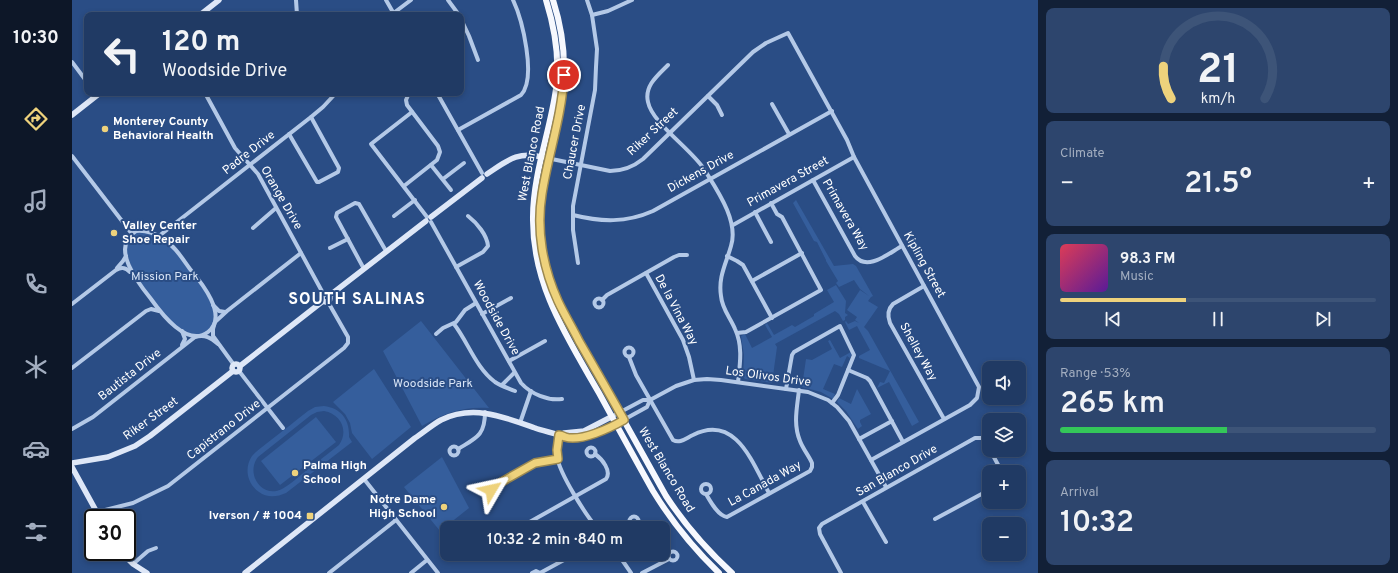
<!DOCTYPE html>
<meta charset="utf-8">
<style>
body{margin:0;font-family:Overpass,sans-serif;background:#2d456d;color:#f1f3f6;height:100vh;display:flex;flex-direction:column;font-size:15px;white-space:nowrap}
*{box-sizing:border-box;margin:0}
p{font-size:13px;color:#a2adbf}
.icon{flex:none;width:22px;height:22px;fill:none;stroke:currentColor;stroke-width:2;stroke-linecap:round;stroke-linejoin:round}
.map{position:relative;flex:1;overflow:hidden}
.drawer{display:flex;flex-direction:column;gap:8px;padding:8px;background:#122037;width:360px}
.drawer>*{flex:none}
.hud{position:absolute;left:12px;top:12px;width:380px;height:84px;border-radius:8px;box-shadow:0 2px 6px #0003,0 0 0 1px #3d5478;background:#203a64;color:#f1f3f6;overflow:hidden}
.controls{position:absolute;left:910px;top:361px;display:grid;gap:8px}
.controls a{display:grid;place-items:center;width:44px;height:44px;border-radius:8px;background:#203a64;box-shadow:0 2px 6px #0003,0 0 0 1px #3d5478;font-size:20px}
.speed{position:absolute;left:12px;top:509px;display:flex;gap:8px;font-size:20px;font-weight:700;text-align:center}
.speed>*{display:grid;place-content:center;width:52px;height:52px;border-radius:50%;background:#203a64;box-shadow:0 2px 6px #0003,0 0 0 1px #3d5478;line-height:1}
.speed .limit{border:2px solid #111;border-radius:6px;background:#fff;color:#111}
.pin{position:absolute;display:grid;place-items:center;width:34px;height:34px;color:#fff;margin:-17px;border:2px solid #fff;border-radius:50%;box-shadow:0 1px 4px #0007}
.me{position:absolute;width:44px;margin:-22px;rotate:54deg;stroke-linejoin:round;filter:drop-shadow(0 0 3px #0008)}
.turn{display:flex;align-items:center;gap:14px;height:84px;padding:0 12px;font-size:18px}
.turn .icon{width:52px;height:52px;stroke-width:2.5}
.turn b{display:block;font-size:28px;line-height:34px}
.big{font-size:30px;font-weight:600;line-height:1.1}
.drawer .card{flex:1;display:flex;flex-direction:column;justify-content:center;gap:6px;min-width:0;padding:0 14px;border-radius:8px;background:#2d456d}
.drawer .dial{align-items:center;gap:0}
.dial svg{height:104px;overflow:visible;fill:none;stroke:#3d5478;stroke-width:7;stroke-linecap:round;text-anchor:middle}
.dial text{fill:#f1f3f6;stroke:none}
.song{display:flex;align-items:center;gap:12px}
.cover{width:48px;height:48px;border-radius:6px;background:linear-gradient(135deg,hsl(350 70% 55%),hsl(270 70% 35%))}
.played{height:4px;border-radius:2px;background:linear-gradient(90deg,#eed27c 40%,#3d5478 40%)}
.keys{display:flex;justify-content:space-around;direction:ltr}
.heat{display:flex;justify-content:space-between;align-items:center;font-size:22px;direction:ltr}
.charge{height:6px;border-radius:3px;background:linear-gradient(90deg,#34c759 53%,#3d5478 0)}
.trip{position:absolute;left:368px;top:521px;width:230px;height:40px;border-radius:8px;background:#203a64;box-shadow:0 2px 6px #0003,0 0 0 1px #3d5478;font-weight:600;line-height:40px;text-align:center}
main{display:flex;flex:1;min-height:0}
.menu{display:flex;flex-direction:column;width:72px;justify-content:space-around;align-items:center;background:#0d1728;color:#a2adbf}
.menu .icon{width:28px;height:28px}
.menu .active{color:#eed27c}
.menu b{font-size:18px;color:#f1f3f6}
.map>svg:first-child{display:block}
.green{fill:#355e9c;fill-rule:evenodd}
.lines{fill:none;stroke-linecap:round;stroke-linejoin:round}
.street{stroke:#b4c9e7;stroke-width:4}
.secondary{stroke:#dee7f7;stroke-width:5.5}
.primary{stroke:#f6f8fe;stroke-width:6}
.route-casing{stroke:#9b8851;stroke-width:10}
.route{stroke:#eed27c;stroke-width:7}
.poi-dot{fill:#eed27c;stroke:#2a4d85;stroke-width:1.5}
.labels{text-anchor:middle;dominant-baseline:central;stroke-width:4;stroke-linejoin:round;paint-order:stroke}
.poi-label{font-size:12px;font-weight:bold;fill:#fff;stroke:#2a4d85;text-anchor:start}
.street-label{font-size:12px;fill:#fff;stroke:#2a4d85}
.park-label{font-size:12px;fill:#d8e4f6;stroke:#2a4d85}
.district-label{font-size:16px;font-weight:bold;letter-spacing:1px;fill:#fff;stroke:#2a4d85}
</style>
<main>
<nav class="menu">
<b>10:30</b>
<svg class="icon active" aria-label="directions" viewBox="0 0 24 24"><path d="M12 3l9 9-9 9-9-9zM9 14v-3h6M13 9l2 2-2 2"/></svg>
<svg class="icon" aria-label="music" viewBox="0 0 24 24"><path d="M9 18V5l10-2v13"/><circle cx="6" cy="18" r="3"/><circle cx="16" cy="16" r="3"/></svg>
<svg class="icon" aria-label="phone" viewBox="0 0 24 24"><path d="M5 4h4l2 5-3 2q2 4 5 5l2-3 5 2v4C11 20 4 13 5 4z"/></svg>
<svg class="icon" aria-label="climate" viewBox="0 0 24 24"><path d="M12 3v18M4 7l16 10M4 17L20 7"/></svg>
<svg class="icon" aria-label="car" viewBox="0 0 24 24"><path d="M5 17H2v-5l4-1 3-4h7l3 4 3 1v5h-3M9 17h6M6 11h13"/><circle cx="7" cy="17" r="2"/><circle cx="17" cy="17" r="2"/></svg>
<svg class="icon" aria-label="filters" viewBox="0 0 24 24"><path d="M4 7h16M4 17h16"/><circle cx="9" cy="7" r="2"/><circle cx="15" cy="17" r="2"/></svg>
</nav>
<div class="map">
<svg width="966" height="573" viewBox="0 0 966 573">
<rect width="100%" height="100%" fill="#2a4d85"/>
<g class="green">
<path d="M724 200 762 266 781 264 784 266 801 296 799 297 796 301 806 307 792 327 796 331 847 422 840 426 817 382 805 388 808 382 812 383 818 371 787 358V356L798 350 785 326 777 330 773 322 774 321 776 324 783 321 787 323 783 320 785 317 775 310 788 290 797 296 788 289 782 280 767 287 764 283 766 281 754 261V260L745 242 742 241 721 203Z"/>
<path d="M68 231H73L95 242 133 288 142 309V325L135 333 122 335 104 327 64 280 54 251 58 235Z"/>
<path d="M764 285 774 301 773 313 776 315 773 317V320L771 321 767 314 763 311 703 344 705 347 700 383 673 379 671 377 672 355 669 336 673 334 680 348 700 337 693 325 695 323 702 335 720 325 723 327 742 316V314L762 302 755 290Z"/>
<path d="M349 321 417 408C392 406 372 413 350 426L311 351Z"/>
<path d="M758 340 768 358 779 352 780 354 778 358 775 356 770 367 762 364 751 389 763 394 761 399 749 392 730 387 734 359 740 360 760 349 756 341Z"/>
<path d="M302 369 339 427 300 459 280 433 278 423 273 414 261 402Z"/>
<path d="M785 389 799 414 788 420V422L790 426 786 429 774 411 765 402 767 398 779 404Z"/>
<path d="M252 406C269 408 278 420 277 437L280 442 214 493C205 497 195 498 187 492 175 484 172 468 180 456 185 450 193 445 199 440 211 431 223 421 236 411L243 407ZM252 411C269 414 277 431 267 445 255 455 242 464 230 474 224 479 217 485 210 489 190 499 173 474 186 457L239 415 245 412Z"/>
<path d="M244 417 264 442 208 485 189 461Z"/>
<path d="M370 457 397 508 368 531 332 487Z"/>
</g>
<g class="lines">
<g class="street">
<path d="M224 0 225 15"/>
<path d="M314 0 322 14"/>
<path d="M376 0 387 15"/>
<path d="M319 15 339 0"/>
<path d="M520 15 536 11 560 0"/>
<path d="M389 19 397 36 406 60"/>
<path d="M0 62 15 82"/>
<path d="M596 65C586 75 572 86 576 102 580 123 619 149 632 169 645 190 667 221 659 246 654 264 646 277 649 296 650 309 658 317 663 329 671 346 668 364 666 382"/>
<path d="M133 93 163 148 186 174 252 295"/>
<path d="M365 93 410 173"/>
<path d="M636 96 645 105 650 115"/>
<path d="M700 104 717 134"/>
<path d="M340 112 299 144 355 217"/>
<path d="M386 130 449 95C465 78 450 19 441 0"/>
<path d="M217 134 245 182H247L266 172 267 168 239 117"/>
<path d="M0 156 60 234"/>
<path d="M470 157 538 171C551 171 561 167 571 159L681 52 694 43 716 33 775 140 782 157 907 387 905 398 898 405 799 460"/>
<path d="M359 165 379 190"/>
<path d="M371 179 392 163"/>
<path d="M741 180 783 256C795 272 817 253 830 246"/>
<path d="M332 186 365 160 368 152 366 146 335 105 334 100 337 93"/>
<path d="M683 212 699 242"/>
<path d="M501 215C529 222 554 223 581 211L760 111"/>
<path d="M322 216 343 200"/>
<path d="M359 222 449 383C459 394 476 401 490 399"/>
<path d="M661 225 782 157"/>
<path d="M181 228 204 208"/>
<path d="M64 231C73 230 82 233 90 238 102 245 110 258 118 269 129 282 157 316 136 332 115 348 89 313 79 299 67 284 37 247 64 231Z"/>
<path d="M87 236 239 117 251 107 264 93"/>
<path d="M258 248 276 239"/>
<path d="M655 256 665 261 671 265 700 318"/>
<path d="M506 263 501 230V206L523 90 524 67 525 49 520 15 515 0"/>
<path d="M384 267 411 252 416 246C415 235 405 223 396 216"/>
<path d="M45 268 51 261 54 256"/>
<path d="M292 269 264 217 265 213 283 203 287 204 314 251"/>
<path d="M574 273 611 340 617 357 622 380"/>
<path d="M680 281 730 253"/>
<path d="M852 286 821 304C816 309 815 315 818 323L872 419"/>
<circle cx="527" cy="303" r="4.5"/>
<path d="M530 300 535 295 602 257 607 255H615"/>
<path d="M0 304 44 270C49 267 53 267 58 272"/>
<path d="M141 305 147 311 153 312"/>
<path d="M410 314 439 298"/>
<path d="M382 324C396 342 404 368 423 382 429 386 436 388 443 391"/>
<path d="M110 331 113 339 110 345"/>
<path d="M665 333 674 332 749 290 710 217 705 214 699 203"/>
<path d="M364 334 371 328 384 322 393 310 404 303"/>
<circle cx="557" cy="352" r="4.5"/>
<path d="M557 357 564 375 601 440C608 444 614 438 621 435 664 413 681 464 697 493"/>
<path d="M437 361 473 341"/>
<path d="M162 365 141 336V329L143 322 155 311 229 253"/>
<path d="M0 368 74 311 79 309 87 311"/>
<path d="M776 370 795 378 798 381 831 442"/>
<path d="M167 371 211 428"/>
<path d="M430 385 442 373"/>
<path d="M714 389 720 355 722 352 768 326 782 355 766 395 760 403"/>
<path d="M539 417 571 400H578"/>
<path d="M448 423 459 391"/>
<path d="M544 424 575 407 578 400 604 386 622 380 635 379 649 380 736 392 756 400 765 407 777 421 814 487"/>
<path d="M0 429 21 417 123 337C133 334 139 338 146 344"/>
<path d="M487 435C486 442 484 450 485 457 488 474 513 514 525 528"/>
<path d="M787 439 820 421"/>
<circle cx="382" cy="451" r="4.5"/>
<circle cx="519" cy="452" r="4.5"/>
<path d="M386 449C404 438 413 436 413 412"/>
<path d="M918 450 930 472"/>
<path d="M292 479 366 573"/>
<circle cx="634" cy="489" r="5"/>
<circle cx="415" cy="489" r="4.5"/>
<path d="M419 488 463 463 486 459"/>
<path d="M634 494C638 501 646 516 655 517L738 471 740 467V463C737 456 731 449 728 441 721 424 725 408 727 390"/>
<path d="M791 502 814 542"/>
<path d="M25 512 61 503 96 486 272 348 276 343V337L256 302"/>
<circle cx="562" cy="521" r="4.5"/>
<path d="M863 519 917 490"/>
<path d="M447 528 534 479C540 471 530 459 523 454"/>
<path d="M549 528 558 523"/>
<circle cx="601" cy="556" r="4.5"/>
<path d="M546 554 559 573"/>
<path d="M61 564 76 551 84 548"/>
<path d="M257 573 324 520"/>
<path d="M339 573 355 560"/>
<path d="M460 573 464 571 468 573"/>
<path d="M468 573 503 554"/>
<path d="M570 573 597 559"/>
<path d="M769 573 748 534 747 528 750 524 903 438H910L917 449"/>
</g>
<g class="secondary">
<path d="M128 15 147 0"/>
<path d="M0 115 28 93"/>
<path d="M415 174C435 161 445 151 470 157"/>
<path d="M359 217 410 178"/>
<circle cx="254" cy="298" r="4"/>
<path d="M257 296 354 221"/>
<circle cx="164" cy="368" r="4"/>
<path d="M168 366 251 301"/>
<path d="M490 435 492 433 512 431 539 417"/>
<path d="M0 463 36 457 63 446 78 436 161 371"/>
<path d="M0 467 28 518"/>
<path d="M49 552 61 564 75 573"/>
<path d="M173 573 343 438C352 432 360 425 369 420 401 404 432 417 463 428 470 431 488 434 492 437L516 435 544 424"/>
</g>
<g class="primary">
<path d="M474 0C483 29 488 59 484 89 478 132 461 174 461 217 460 285 495 337 527 393 545 426 563 459 581 491 600 522 621 548 647 573"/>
<path d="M481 0C490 28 494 58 491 87 488 123 475 159 470 195 465 232 472 268 486 302L594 496C613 525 635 550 660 573"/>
</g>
</g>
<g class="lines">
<defs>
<path id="route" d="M419 490V488L463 463 486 459 485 450 487 435C489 435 491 436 493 437 509 442 538 428 552 420 537 393 522 367 507 341 500 327 492 314 486 301 471 268 464 230 470 194 476 155 490 116 492 75"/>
</defs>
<use href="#route" class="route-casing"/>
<use href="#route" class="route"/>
</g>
<g class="poi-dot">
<circle cx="33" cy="129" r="4"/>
<circle cx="42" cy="233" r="4"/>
<circle cx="223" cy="473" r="4"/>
<circle cx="372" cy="507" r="4"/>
<rect x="234" y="512" width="8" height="8" rx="2"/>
</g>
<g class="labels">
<g class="poi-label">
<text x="41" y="122">Monterey County<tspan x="41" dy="14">Behavioral Health</tspan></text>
<text x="50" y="226">Valley Center<tspan x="50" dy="14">Shoe Repair</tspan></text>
<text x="231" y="466">Palma High<tspan x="231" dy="14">School</tspan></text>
<text x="364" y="500" text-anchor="end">Notre Dame<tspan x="364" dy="14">High School</tspan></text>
<text x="230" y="516" text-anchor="end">Iverson / # 1004</text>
</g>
<g class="street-label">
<text transform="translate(581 132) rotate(-43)">Riker Street</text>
<text transform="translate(503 142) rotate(-79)">Chaucer Drive</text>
<text transform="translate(177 153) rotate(-38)">Padre Drive</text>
<text transform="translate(460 154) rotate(-79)">West Blanco Road</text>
<text transform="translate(629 172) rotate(-29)">Dickens Drive</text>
<text transform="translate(716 182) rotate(-29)">Primavera Street</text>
<text transform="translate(209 198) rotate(60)">Orange Drive</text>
<text transform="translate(773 215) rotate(60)">Primavera Way</text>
<text transform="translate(852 265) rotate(61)">Kipling Street</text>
<text transform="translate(604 310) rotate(62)">De la Vina Way</text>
<text transform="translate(424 318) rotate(61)">Woodside Drive</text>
<text transform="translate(846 352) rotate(61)">Shelley Way</text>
<text transform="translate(58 375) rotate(-38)">Bautista Drive</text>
<text transform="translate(696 377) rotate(8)">Los Olivos Drive</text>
<text transform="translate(79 419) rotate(-36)">Riker Street</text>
<text transform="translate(152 430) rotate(-38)">Capistrano Drive</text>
<text transform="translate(594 470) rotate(59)">West Blanco Road</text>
<text transform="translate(825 471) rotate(-30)">San Blanco Drive</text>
<text transform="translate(693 484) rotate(-29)">La Canada Way</text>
</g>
<g class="park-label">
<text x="93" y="277">Mission Park</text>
<text x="361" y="384">Woodside Park</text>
</g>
<g class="district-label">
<text x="285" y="300">SOUTH SALINAS</text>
</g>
</g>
</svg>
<div class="controls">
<a><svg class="icon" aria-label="sound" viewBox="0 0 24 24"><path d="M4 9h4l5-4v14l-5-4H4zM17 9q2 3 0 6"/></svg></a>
<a><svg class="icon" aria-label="layers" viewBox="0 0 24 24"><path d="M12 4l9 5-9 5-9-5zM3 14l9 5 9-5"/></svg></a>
<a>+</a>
<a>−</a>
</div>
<div class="speed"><div class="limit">30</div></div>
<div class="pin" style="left:492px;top:75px;background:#d93025"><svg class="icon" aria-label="arrive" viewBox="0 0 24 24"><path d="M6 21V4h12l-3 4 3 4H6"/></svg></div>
<svg class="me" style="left:419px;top:490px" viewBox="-20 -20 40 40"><path d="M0-17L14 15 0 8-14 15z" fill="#eed27c" stroke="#fff" stroke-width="4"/></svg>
<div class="trip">10:32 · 2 min · 840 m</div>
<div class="hud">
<div class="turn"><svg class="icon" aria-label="left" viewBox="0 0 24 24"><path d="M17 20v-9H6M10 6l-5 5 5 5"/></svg><div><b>120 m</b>Woodside Drive</div></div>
</div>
</div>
<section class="drawer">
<div class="card dial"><svg viewBox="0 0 100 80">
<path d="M14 69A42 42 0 1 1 86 69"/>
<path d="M14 69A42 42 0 0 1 8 44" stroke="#eed27c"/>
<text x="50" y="56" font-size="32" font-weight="700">21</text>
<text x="50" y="72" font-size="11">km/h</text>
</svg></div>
<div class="card"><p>Climate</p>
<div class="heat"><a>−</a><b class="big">21.5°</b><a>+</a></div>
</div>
<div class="card">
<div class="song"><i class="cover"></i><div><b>98.3 FM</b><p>Music</p></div></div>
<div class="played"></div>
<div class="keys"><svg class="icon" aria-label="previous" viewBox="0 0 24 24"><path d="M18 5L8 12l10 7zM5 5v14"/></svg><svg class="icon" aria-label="pause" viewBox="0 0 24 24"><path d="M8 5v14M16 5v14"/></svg><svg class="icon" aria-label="next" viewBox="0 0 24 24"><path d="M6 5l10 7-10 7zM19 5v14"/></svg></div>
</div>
<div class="card"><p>Range · 53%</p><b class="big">265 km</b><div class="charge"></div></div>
<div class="card"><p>Arrival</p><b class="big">10:32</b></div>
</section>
</main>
